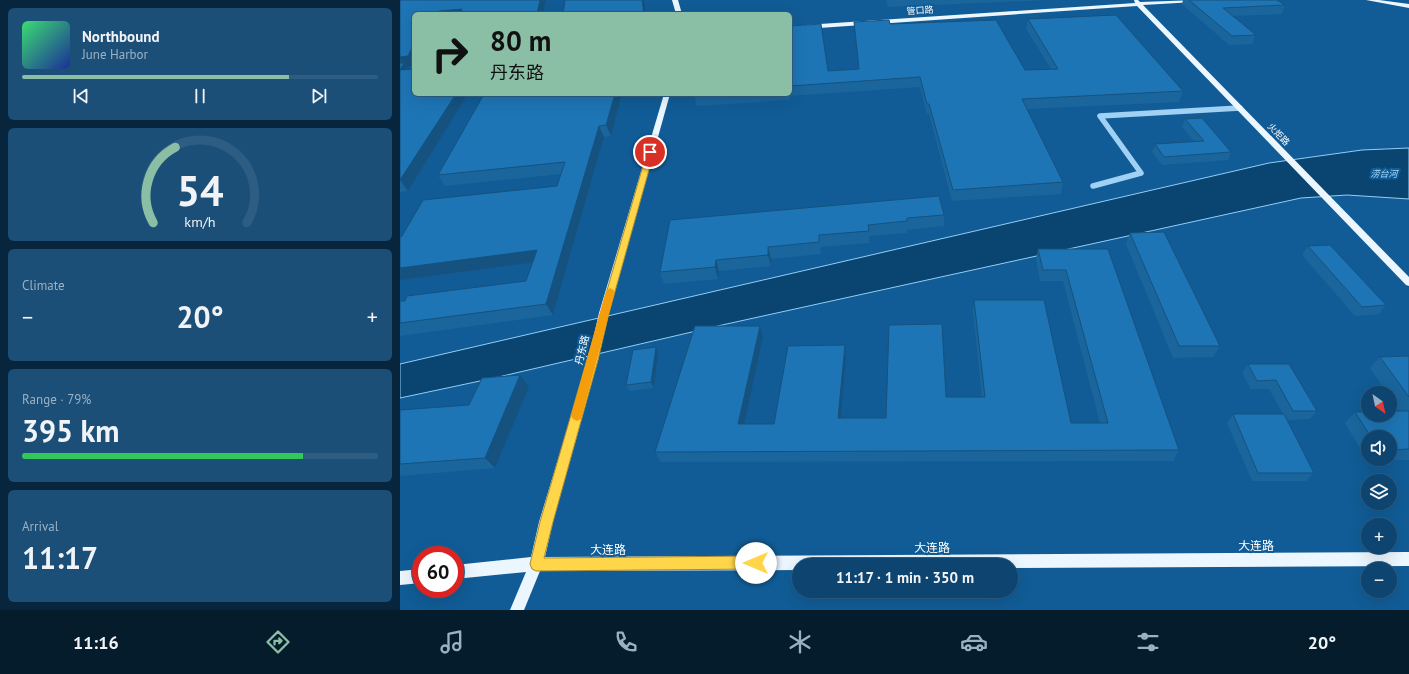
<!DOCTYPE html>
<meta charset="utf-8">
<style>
body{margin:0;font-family:"PT Sans","Noto Sans SC",sans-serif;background:#1b4f78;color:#f1f3f6;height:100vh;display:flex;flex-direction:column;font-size:15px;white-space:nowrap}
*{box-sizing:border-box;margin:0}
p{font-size:13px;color:#9ab1c3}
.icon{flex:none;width:22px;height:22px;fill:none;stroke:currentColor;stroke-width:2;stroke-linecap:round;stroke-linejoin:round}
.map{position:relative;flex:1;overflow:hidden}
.details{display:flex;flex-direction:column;gap:8px;padding:8px;background:#07263e;width:400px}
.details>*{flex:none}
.guide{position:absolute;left:12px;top:12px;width:380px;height:84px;border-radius:6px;box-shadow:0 4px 16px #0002,0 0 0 1px #2d5d83;background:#8abfa5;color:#111;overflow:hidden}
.needle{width:26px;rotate:147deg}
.buttons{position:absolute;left:961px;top:386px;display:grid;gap:8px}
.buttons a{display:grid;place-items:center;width:36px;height:36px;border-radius:50%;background:#0d4570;box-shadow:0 4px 16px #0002,0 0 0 1px #2d5d83;font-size:20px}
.speed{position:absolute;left:12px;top:546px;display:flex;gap:8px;font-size:20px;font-weight:700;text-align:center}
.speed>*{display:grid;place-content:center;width:52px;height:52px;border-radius:50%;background:#0d4570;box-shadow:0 4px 16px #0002,0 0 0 1px #2d5d83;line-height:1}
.speed .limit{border:6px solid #d22;background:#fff;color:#111}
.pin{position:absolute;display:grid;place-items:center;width:34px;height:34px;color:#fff;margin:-17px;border:2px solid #fff;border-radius:50%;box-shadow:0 1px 4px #0007}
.me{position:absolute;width:44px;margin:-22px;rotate:270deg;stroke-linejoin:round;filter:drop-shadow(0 0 3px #0008)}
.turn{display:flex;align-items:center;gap:14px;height:84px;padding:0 12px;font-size:18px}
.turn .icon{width:52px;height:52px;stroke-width:2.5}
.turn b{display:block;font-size:28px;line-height:34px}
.big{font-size:30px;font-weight:800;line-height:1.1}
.details .tile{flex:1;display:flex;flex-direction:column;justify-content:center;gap:6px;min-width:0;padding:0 14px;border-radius:6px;background:#1b4f78}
.details .dial{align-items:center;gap:0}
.dial svg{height:104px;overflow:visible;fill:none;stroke:#2d5d83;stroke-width:7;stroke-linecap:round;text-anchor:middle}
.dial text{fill:#f1f3f6;stroke:none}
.song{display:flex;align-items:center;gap:12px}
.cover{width:48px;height:48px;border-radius:6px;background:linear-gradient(135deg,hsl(140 70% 55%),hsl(230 70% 35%))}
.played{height:4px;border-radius:2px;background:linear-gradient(90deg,#8abfa5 75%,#2d5d83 75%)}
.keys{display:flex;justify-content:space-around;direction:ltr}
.heat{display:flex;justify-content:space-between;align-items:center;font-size:22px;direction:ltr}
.charge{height:6px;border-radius:3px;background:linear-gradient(90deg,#34c759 79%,#2d5d83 0)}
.trip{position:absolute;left:392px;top:558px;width:226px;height:40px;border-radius:20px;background:#0d4570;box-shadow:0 4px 16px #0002,0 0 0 1px #2d5d83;font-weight:800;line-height:40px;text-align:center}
.dock{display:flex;height:64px;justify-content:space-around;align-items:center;background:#051c2d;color:#9ab1c3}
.dock .icon{width:28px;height:28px}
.dock .active{color:#8abfa5}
.dock b{font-size:18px;color:#f1f3f6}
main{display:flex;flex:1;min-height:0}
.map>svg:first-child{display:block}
.water{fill:#0a4471;stroke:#91cef7}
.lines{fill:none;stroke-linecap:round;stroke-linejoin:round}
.minor{stroke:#a0d1f4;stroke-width:5.5}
.major{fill:#ecf6ff;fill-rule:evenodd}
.wall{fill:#1a659c;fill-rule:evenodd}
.shaded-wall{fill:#15527f}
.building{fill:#1e75b5;stroke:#15527f}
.route{fill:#ffd54a;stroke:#a68a30}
.slow{fill:#f59e0b}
.labels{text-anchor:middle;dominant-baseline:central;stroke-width:4;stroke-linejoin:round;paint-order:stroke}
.far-street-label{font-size:9px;fill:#fff;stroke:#115c96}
.far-water-label{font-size:9px;font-style:italic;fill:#acdafa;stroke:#115c96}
.street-label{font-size:10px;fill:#fff;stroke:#115c96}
.near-street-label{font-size:12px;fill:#fff;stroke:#115c96}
</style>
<main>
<section class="details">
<div class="tile">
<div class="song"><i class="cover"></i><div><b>Northbound</b><p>June Harbor</p></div></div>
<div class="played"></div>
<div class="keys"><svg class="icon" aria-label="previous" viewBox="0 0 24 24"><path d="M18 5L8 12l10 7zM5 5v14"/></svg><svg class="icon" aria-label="pause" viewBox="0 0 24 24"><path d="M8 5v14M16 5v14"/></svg><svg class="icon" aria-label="next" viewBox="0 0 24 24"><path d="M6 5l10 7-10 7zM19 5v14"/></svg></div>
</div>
<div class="tile dial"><svg viewBox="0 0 100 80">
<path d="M14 69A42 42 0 1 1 86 69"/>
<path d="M14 69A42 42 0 0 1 31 11" stroke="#8abfa5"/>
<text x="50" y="56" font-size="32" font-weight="700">54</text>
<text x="50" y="72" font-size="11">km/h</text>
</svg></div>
<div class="tile"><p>Climate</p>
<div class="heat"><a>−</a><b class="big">20°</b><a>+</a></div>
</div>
<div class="tile"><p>Range · 79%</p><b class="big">395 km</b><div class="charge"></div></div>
<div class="tile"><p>Arrival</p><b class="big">11:17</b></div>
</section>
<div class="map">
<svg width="1009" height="610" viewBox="0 0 1009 610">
<rect width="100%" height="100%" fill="#115c96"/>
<path class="water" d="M1009 148V199L947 195 901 198 322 325 94 378 0 398V364L869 163 962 150Z"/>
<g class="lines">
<path class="minor" d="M693 186 741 173 700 116 840 108"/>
<g class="major">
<path d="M272 0H278L282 14H276Z"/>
<path d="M734 0H738L740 2 798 0 795 2 743 5 1009 277V286L1006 285 737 6 390 30V26L735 3Z"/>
<path d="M966 0H979L1009 4V8Z"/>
<path d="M264 94H270L209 313 198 360 153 522 145 557 1009 552V566L611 568V565H399V570L140 571 124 610H110L126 572 55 579V565L131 557 139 522 188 360 199 313Z"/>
<path d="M21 569V583L0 585V571Z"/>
</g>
</g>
<g class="wall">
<path d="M0 0H146L143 14H14L6 67 14 94H65V99L8 191 0 192Z"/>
<path d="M486 0H649L488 7Z"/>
<path d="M783 0H877L885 5 882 14 833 16 856 35 852 44 829 45 782 4Z"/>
<path d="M628 19 783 91 779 102 627 109 663 182 661 194 552 201 529 114 527 115 520 87 390 96V100L297 106 294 95 295 94H390V26L428 71 459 69 454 22 490 24 625 70 651 69 626 29Z"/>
<path d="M84 94H222L211 136 204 137 153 315 0 336V301L126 281 132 263 2 236 157 186 161 174 45 186 38 175Z"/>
<path d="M785 119 831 152 828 160 762 165 752 152 755 144 795 142 782 127Z"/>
<path d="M544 215V226L507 230V233L469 236V243L420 247 421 254 371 259V266L319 271 318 279 264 284 260 272 270 220Z"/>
<path d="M730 233 820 346 813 357 773 358 726 244Z"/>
<path d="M908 246 986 305 979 314 955 316 902 255Z"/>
<path d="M638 249H708L779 450 773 461 261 462 255 452 363 337 344 424H374L445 345 446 357 441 418H486L546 397H582L573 312 574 300 671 423H700L663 281H640L636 260Z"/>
<path d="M256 347 258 353 254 388 230 391 226 385Z"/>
<path d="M1009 356V460H967L945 423 955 412 999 411 990 397V393H987L970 368 980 357ZM968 437H990V459H968Z"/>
<path d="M848 364H889L917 411 910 419 887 420 914 473 906 481H852L827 423 833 414H883L869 389H851L842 373Z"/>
<path d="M129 387 95 468 0 476V410L69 405Z"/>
</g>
<g class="shaded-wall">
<path d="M140 0H146L143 14H137Z"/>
<path d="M242 0H244L246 14H244Z"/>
<path d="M62 9 65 14H37L39 11Z"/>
<path d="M12 48H14V66L6 67 10 73 0 70V57Z"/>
<path d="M56 94H65V99L8 191 0 180Z"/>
<path d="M215 94H222L211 136 206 125Z"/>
<path d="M199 126 204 137 153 315 146 304Z"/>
<path d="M368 247 371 259V266L368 255Z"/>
<path d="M137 250 143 261 0 280V268Z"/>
<path d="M316 260 319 271 318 279 315 267Z"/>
<path d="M360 326 363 337 342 435 338 424Z"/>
<path d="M445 345 446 357 440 429 438 418Z"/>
<path d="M256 347 258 353 254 388 251 382Z"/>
<path d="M120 375 129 387 95 468 85 458Z"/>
</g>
<g class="building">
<path d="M0 0H140L137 14H60L62 9 39 11 37 14H14V48H12L8 56 0 57Z"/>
<path d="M165 0H242L244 14H163Z"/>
<path d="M789 0H877L885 5 823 8 856 35 832 36Z"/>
<path d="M716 15 783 91 622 99 663 182 553 190 529 104H527L520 77 390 86V26L421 24 428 71 459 69 454 22 489 20 490 24 596 20 625 70 658 69 628 19Z"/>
<path d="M0 63H4L0 70 14 69V94H56L0 180Z"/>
<path d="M84 94H215L206 125 199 126 146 304 0 323V301H5L7 296 126 281 137 250 0 268V237L2 236 23 200 157 186 165 162 38 175Z"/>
<path d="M295 94H312L294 95Z"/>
<path d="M802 118 831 152 764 157 755 144 804 141 785 119Z"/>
<path d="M539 196 544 215 507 218V221L468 225 469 231 419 235V242L368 247V255L316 260 315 267 260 272 270 220Z"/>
<path d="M764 232 820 346H779L730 233Z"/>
<path d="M930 245 986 305 962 307 908 246Z"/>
<path d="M638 249H708L779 450 255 452 295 326H360L338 424H374L388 346 445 345 438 418H486L489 325 542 324 546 397H585L574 300H644L671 423H708L666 270H643Z"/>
<path d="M256 347 251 382 226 385 233 350Z"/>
<path d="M1009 356V397L980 357Z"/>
<path d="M848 364H889L917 411H893L876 380 857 381Z"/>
<path d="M120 375 85 458 0 464V410L69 405 82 378Z"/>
<path d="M990 411H1009V449L990 450V437H971L955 412H968V415H990Z"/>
<path d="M833 414H884L914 473H858Z"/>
</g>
<path class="route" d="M250 150 254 152 209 313 198 360 153 522 144 558 356 556 361 558 363 563 361 567 356 569 136 571 132 569 130 564 140 522 247 152Z"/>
<path class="slow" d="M210 288 215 291 182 416 181 419 177 421 173 419 171 416 206 291Z"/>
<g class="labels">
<g class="far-street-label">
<text transform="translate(520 10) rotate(-4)">管口路</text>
<text transform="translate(879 134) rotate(46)">火炬路</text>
</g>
<g class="far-water-label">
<text x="984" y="173">涝台河</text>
</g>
<g class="street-label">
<text transform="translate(182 350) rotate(-76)">丹东路</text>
</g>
<g class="near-street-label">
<text x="856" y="545">大连路</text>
<text x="532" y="547">大连路</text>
<text x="208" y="549">大连路</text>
</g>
</g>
</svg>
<div class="buttons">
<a><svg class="needle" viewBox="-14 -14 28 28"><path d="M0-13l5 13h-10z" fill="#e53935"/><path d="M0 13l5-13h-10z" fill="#9ab1c3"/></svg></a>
<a><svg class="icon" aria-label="sound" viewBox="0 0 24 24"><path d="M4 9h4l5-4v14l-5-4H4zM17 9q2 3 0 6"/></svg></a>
<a><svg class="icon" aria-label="layers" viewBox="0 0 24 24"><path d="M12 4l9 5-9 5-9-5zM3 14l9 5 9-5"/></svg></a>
<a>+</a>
<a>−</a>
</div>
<div class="speed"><div class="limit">60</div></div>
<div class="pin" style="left:250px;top:152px;background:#d93025"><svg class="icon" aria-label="arrive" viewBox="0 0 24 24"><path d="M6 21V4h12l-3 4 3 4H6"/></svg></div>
<svg class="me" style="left:356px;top:563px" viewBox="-20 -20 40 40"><circle r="19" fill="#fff"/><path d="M0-13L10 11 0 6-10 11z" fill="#ffd54a"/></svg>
<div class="trip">11:17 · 1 min · 350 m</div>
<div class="guide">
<div class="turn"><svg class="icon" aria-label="right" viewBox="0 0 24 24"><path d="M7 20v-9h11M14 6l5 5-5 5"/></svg><div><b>80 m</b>丹东路</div></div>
</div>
</div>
</main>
<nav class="dock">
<b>11:16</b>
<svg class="icon active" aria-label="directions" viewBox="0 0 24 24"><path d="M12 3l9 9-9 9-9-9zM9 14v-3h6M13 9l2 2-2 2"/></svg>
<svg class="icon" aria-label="music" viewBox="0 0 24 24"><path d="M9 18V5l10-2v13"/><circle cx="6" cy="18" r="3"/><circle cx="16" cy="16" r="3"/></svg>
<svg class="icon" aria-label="phone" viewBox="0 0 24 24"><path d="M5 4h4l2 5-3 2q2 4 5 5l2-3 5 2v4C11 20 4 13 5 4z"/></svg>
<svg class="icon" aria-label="climate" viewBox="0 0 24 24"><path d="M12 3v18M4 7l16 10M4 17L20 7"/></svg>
<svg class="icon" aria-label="car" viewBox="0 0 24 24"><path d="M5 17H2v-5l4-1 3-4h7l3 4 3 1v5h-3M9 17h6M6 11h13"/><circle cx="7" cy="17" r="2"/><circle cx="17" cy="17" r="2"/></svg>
<svg class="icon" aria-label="filters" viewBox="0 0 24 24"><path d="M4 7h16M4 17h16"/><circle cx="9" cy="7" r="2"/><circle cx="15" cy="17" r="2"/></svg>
<b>20°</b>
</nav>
